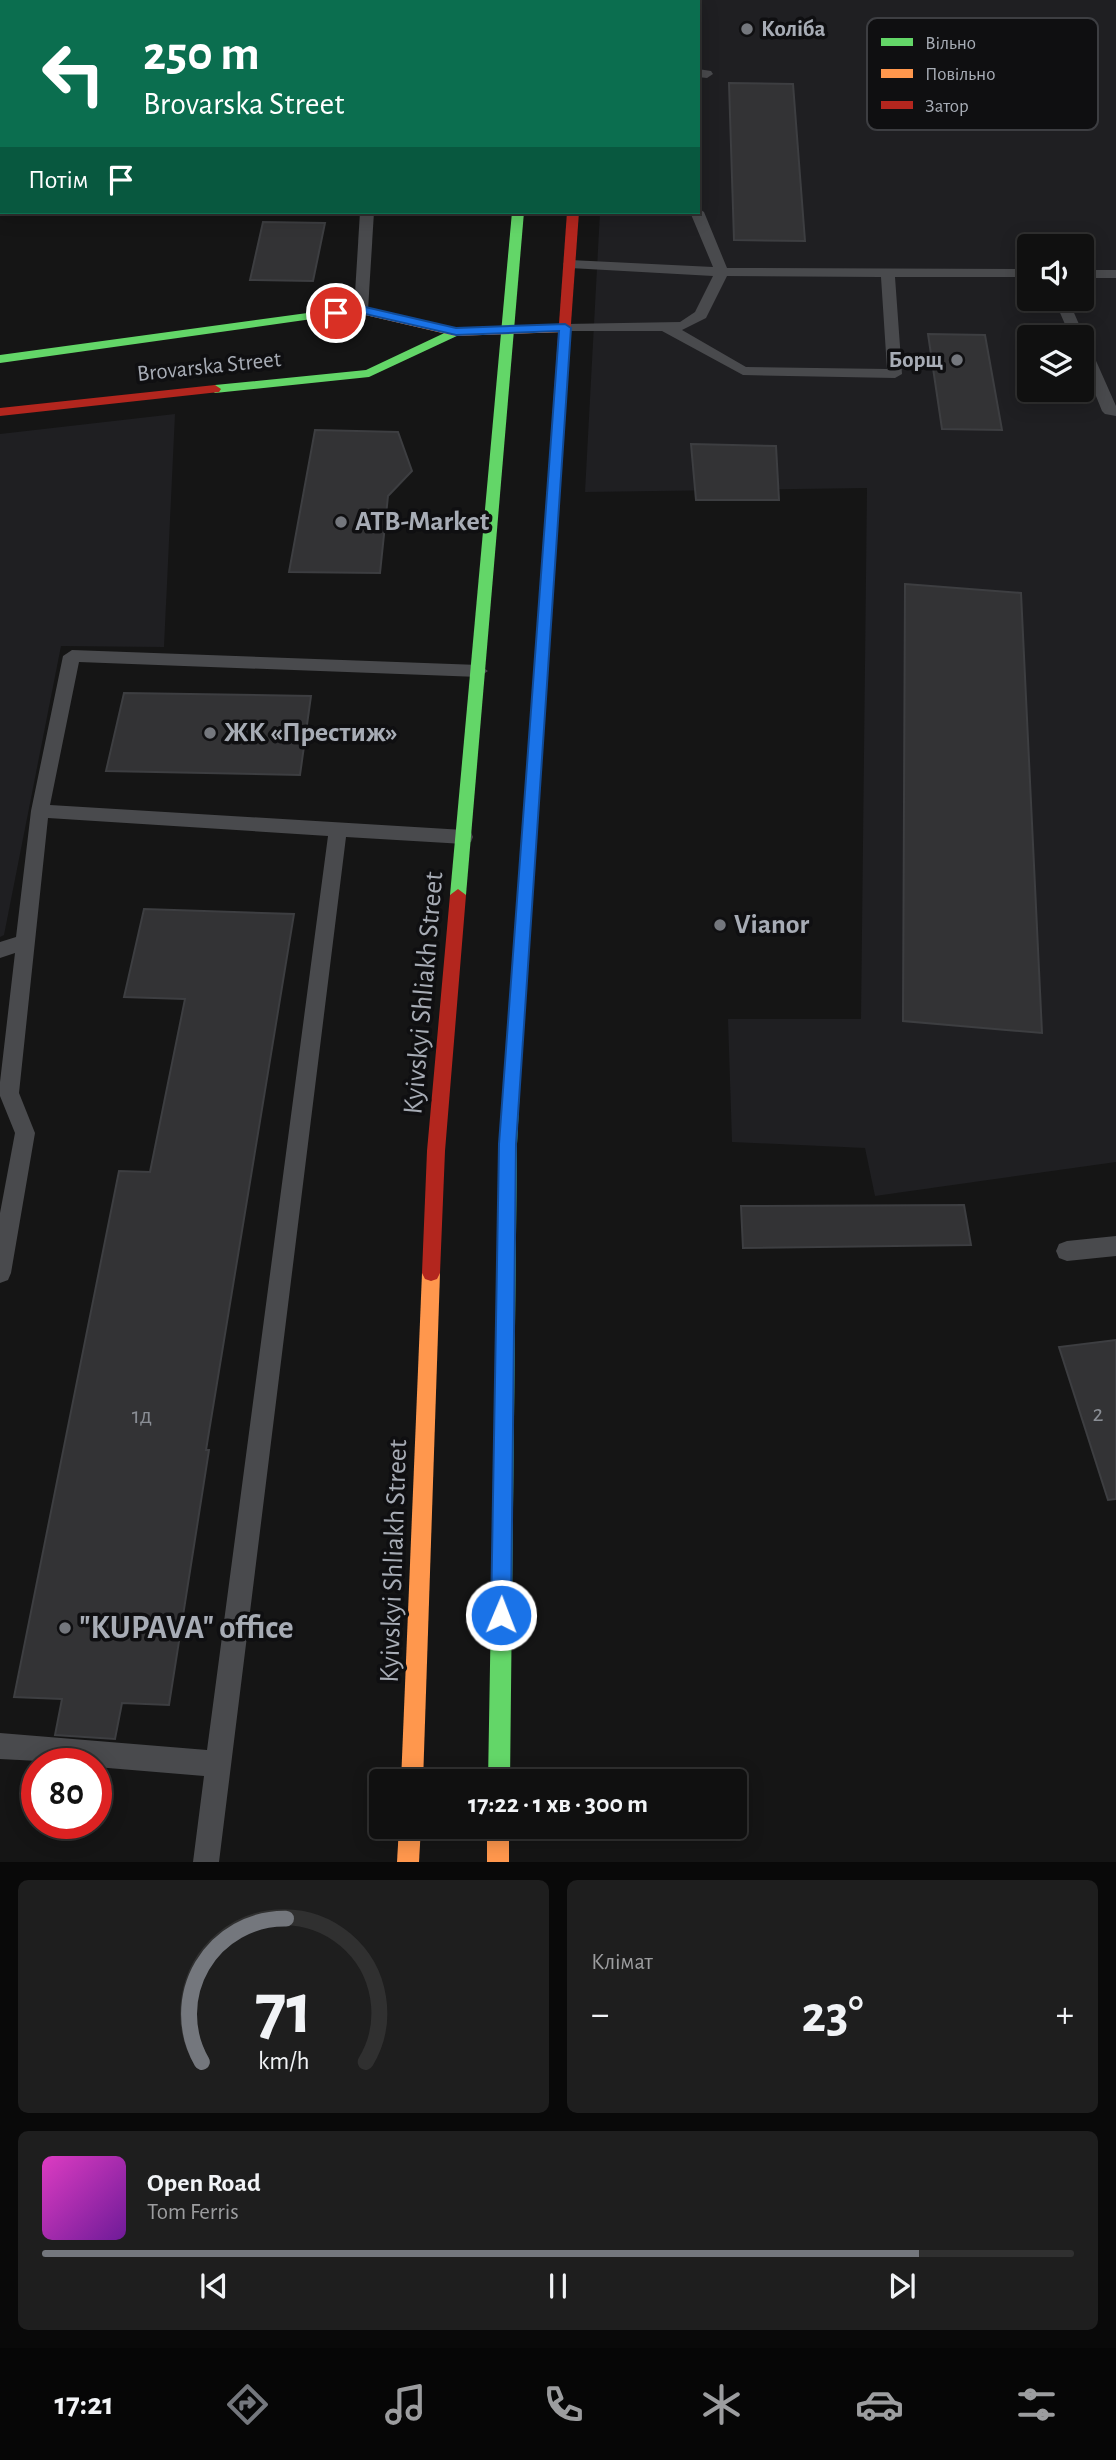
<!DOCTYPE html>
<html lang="uk">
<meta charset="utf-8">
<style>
body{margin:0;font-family:"Alegreya Sans",sans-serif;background:#1e1e1e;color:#f1f3f6;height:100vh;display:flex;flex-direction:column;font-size:26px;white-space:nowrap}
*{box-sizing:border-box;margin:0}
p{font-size:23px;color:#9c9d9f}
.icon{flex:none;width:38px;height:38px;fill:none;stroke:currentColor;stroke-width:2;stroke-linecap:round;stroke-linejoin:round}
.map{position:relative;height:1862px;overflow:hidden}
.drawer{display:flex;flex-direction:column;gap:18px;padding:18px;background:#090909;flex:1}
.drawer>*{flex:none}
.hud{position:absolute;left:0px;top:0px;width:700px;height:214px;box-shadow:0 4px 18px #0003,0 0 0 2px #303030;background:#0b6e4f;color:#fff;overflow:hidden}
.fabs{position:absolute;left:1017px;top:234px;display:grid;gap:14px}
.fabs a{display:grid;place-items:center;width:77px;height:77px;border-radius:7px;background:#101010;box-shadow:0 4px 18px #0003,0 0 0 2px #303030;font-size:35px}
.speed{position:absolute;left:21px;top:1748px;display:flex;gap:14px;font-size:35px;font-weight:700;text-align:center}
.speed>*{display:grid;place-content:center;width:91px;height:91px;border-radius:50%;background:#101010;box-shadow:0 4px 18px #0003,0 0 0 2px #303030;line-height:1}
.speed .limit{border:10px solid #d22;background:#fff;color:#111}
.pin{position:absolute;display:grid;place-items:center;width:60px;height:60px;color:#fff;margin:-30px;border:4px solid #fff;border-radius:50%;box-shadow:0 2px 7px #0007}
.me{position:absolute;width:77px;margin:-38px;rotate:1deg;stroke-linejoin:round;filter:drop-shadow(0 0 5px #0008)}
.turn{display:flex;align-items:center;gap:24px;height:147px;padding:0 28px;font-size:32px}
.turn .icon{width:91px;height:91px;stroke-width:2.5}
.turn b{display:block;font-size:49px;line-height:60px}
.then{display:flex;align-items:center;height:66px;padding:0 28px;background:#0003;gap:14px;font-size:26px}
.big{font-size:52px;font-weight:600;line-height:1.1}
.drawer .widget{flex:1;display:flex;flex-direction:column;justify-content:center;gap:10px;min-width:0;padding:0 24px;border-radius:10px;background:#1e1e1e}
.drawer .dial{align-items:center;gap:0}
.dial svg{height:182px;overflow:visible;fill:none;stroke:#303030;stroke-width:7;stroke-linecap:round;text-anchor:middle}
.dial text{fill:#f1f3f6;stroke:none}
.song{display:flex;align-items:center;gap:21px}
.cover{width:84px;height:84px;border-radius:10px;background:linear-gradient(135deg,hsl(310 70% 55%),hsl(280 70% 35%))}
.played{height:7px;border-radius:4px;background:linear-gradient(90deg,#74777d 85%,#303030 85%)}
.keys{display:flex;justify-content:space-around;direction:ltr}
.heat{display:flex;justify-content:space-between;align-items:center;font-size:38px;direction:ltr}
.drawer .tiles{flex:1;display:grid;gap:18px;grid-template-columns:1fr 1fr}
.widget:last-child{grid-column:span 2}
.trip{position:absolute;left:369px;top:1769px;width:378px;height:70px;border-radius:7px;background:#101010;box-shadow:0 4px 18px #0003,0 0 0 2px #303030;font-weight:600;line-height:70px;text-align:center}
.tab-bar{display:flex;height:112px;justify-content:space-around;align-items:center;background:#060606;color:#9c9d9f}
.tab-bar .icon{width:49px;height:49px}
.tab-bar .active{color:#74777d}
.tab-bar b{font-size:32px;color:#f1f3f6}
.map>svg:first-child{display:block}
.built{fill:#1f1f22;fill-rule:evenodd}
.building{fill:#333335;stroke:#3d3e41;stroke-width:2}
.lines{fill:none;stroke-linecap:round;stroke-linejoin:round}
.lane{fill:#494a4d;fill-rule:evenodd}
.fast{fill:#63d668;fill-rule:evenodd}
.slow{fill:#ff974d;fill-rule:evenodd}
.jam{fill:#b3261e;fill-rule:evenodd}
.rail-casing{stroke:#4a4a4c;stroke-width:5}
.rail{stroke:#0f0f11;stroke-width:3.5;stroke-dasharray:11;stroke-linecap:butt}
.route{fill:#1a73e8;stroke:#114b97;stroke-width:2}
.poi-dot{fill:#74777d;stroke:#0f0f11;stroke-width:2.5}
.labels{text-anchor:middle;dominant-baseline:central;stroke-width:7;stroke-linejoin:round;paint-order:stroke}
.far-poi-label{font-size:23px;font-weight:bold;fill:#a7acb5;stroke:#0f0f11;text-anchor:start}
.far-street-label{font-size:23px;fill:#a7acb5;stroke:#0f0f11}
.number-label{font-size:24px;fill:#8a8e95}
.poi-label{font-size:28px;font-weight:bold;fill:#a7acb5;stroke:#0f0f11;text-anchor:start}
.street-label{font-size:28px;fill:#a7acb5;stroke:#0f0f11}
.near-poi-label{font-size:33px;font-weight:bold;fill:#a7acb5;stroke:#0f0f11;text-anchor:start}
.key{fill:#0f0f11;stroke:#3d3e42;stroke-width:2}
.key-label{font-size:19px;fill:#a7acb5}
</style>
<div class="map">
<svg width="1116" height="1862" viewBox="0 0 1116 1862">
<rect width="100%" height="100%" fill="#151515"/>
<g class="built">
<path d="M684 0H1116V1162L875 1196 865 1148 732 1142 728 1019H861L867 488 585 492 600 212H698V2H679ZM1029 247H1082V299H1029ZM1029 338H1082V390H1029Z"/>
<path d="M175 414 164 647 61 646 4 935 0 937V434Z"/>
</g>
<g class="building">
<path d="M729 83 793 84 805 241 734 240Z"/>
<path d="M263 222 325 223 313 281 250 280Z"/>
<path d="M928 334 985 335 1002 430 942 429Z"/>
<path d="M315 430 398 432 412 471 388 496 380 573 289 572Z"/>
<path d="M691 444 776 446 779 500H696Z"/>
<path d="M905 584 1021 593 1042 1033 903 1021Z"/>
<path d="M124 693 311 696 300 775 106 771Z"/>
<path d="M144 909 294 914 206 1450H209L169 1705 122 1703 115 1739 55 1735 62 1699 14 1697 119 1171 150 1172 185 999 124 997Z"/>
<path d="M964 1205 971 1245 743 1248 741 1206Z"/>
<path d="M1116 1340V1499L1108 1500 1059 1347Z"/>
</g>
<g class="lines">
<g class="lane">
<rect x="291" y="0" width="12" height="2"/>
<rect x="0" y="46" width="2" height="8"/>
<path d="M698 69 711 71 713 74 707 78 698 77Z"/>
<path d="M698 208 704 212 727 268 1029 269V277H895L902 374 895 378 743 375 662 331H560L558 328 560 325 565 324 680 322 695 312 713 276 570 268 563 264 570 260 713 267 690 212H698ZM727 276 881 277 887 369 746 367 682 330 706 318Z"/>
<path d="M360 212H374L368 310 361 314 354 310Z"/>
<rect x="1082" y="270" width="34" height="8"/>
<path d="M1054 299H1068L1085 338 1083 341 1089 345 1116 406V416L1105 414 1102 411 1082 361V338H1071Z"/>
<path d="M72 650 479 665 488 671 479 677 79 662 50 805 464 830 471 832 473 837 471 842 464 844 346 837 219 1862H193L204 1776 96 1767V1764L0 1759V1733L207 1750 328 836 48 818 19 1093 35 1133 11 1273 8 1280 0 1283V1213L15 1133 0 1096V1082L15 953 0 958V942L16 937 31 811 63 656Z"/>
<path d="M1116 1236V1256L1067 1261 1059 1258 1056 1251 1059 1244 1067 1241Z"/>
</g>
<g class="fast">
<rect x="540" y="0" width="10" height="2"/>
<path d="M512 212H524L466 895 458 901 450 895Z"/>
<path d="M322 311 326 313V317L0 363V355Z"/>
<path d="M455 328 459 329V335L369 377 215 393 209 389 215 385 366 370Z"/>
<path d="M513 1059 519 1061 521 1066 517 1144 510 1782H488L499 1144 505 1066 507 1061Z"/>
</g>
<g class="slow">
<path d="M361 306 455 328 565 324 571 328 565 332 455 336 361 314 322 319 316 315 322 311Z"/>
<path d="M554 473 560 477 521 1066 519 1071 513 1073 507 1071 505 1066 548 477Z"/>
<path d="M431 1265 437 1267 440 1273 423 1782H401L422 1273 425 1267Z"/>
<path d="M399 1827H421L419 1862H397Z"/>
<rect x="487" y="1827" width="22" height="35"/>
</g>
<g class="jam">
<rect x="577" y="0" width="10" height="2"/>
<path d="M567 212H579L560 477 554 481 548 477Z"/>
<path d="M215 385 221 389 219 392 0 416V408Z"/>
<path d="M458 889 466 895 445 1151 440 1273 437 1279 431 1281 425 1279 422 1273 427 1151 450 895Z"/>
</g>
<defs>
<path id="rail" d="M649 2 656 0"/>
</defs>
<use href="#rail" class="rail-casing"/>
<use href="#rail" class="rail"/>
</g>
<path class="route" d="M361 306 456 328 565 324 571 328 516 1144 511 1615 508 1622 501 1625 494 1622 491 1615 499 1144 559 331 456 335 361 313 336 317 330 313 336 310Z"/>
<g class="poi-dot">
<circle cx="747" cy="29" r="7"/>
<circle cx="957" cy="360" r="7"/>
<circle cx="341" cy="522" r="7"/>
<circle cx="210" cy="733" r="7"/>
<circle cx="720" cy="925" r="7"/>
<circle cx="65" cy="1628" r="7"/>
</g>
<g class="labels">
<g class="far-poi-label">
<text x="761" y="29">Коліба</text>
<text x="943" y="360" text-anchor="end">Борщ</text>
</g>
<g class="far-street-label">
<text transform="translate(209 367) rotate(-6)">Brovarska Street</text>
</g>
<g class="number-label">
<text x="1098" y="1414">2</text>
<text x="142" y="1416">1д</text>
</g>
<g class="poi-label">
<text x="355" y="522">ATB-Market</text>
<text x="224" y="733">ЖК «Престиж»</text>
<text x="734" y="925">Vianor</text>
</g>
<g class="street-label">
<text transform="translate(424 993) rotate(-85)">Kyivskyi Shliakh Street</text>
<text transform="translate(394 1561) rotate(-88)">Kyivskyi Shliakh Street</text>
</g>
<g class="near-poi-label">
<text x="79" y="1628">"KUPAVA" office</text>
</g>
</g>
<rect x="867" y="18" width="231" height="112" rx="10" class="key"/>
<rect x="881" y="38" width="32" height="8" fill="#63d668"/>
<rect x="881" y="69" width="32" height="9" fill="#ff974d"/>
<rect x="881" y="101" width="32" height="8" fill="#b3261e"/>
<g class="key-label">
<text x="925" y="49">Вільно</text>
<text x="925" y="80">Повільно</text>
<text x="925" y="112">Затор</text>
</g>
</svg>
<div class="fabs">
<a><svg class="icon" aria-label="sound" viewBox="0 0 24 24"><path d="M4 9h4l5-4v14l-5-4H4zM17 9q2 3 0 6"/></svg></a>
<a><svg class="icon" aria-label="layers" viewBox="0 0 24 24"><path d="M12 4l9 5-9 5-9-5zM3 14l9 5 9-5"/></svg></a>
</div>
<div class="speed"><div class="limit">80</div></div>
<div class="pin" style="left:336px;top:313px;background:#d93025"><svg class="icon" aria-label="arrive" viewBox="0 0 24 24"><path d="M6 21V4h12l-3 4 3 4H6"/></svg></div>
<svg class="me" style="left:501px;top:1615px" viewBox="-20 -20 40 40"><circle r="17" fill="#1a73e8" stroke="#fff" stroke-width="3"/><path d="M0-11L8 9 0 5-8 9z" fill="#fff"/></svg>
<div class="trip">17:22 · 1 хв · 300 m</div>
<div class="hud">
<div class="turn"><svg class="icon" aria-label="left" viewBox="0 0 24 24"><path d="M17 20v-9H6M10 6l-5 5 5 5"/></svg><div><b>250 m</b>Brovarska Street</div></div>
<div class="then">Потім<svg class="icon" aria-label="arrive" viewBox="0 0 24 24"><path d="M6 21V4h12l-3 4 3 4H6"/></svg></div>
</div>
</div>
<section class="drawer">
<div class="tiles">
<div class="widget dial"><svg viewBox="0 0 100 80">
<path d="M14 69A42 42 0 1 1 86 69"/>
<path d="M14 69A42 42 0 0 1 51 6" stroke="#74777d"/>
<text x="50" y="56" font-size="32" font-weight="700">71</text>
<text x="50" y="72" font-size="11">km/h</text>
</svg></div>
<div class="widget"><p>Клімат</p>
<div class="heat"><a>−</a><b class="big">23°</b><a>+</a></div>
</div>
<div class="widget">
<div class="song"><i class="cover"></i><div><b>Open Road</b><p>Tom Ferris</p></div></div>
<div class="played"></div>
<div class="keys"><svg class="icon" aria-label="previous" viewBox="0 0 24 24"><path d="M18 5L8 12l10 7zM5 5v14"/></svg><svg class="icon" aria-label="pause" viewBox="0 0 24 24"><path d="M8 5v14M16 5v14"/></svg><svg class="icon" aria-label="next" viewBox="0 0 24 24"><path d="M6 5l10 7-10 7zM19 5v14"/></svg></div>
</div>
</div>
</section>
<nav class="tab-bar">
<b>17:21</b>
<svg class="icon active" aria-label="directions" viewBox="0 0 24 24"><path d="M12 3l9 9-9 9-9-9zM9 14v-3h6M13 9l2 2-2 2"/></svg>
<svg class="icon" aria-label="music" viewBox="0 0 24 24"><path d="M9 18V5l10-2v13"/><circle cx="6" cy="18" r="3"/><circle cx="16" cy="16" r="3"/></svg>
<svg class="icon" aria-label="phone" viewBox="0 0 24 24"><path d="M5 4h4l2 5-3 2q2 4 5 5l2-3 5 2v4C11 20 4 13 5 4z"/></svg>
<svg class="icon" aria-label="climate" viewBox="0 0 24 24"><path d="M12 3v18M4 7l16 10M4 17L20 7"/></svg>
<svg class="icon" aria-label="car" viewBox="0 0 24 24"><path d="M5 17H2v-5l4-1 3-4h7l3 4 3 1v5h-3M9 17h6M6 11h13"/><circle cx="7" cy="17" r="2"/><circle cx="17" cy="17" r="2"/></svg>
<svg class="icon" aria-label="filters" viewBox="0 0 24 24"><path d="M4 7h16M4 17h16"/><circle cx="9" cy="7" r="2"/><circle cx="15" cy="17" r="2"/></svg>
</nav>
